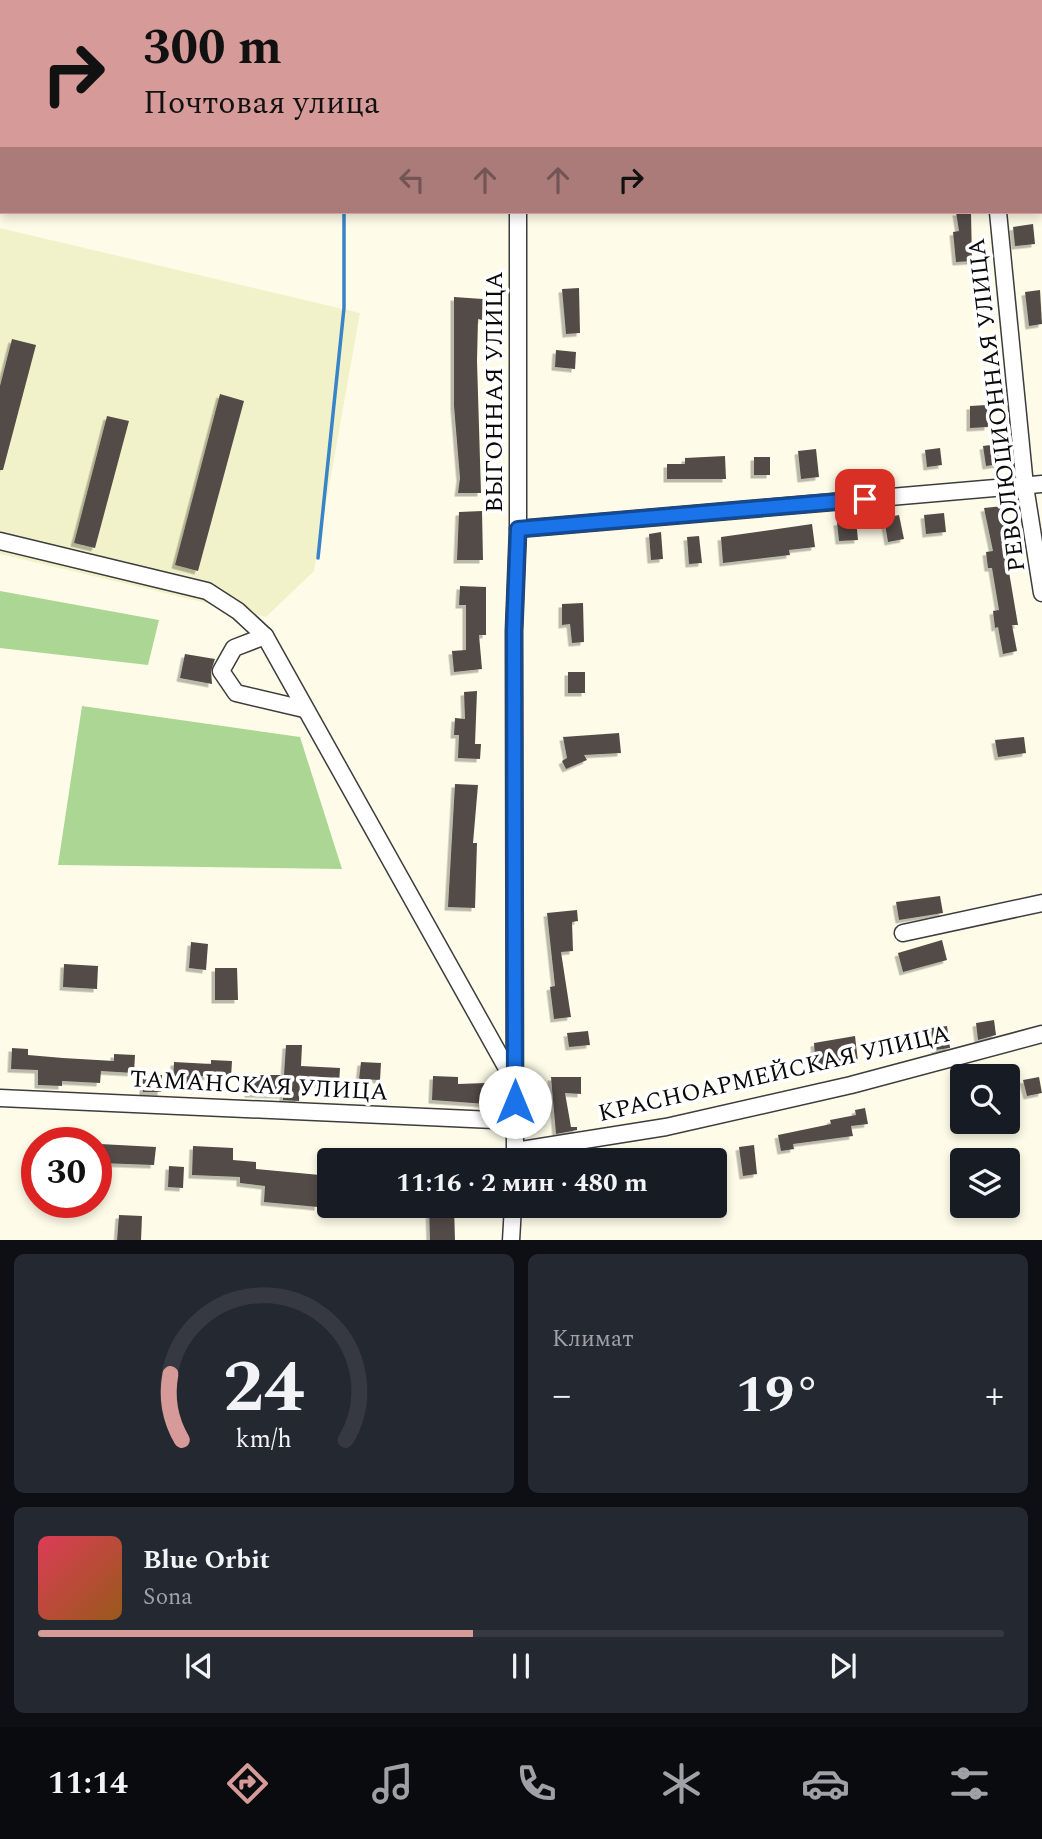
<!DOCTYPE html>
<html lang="ru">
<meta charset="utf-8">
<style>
body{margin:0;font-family:Spectral,serif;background:#242831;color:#f1f3f6;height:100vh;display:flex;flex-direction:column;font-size:26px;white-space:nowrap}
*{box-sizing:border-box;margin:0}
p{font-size:23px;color:#9ea1a6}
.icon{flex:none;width:38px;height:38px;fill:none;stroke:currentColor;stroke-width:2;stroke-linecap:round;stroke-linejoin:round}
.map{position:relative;height:1240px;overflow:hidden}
.side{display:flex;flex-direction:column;gap:14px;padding:14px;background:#0d0f14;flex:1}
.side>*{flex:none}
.hud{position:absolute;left:0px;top:0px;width:1043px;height:214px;box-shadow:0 4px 10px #0003;background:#d69a99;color:#111;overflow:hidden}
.controls{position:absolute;left:950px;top:1064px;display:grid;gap:14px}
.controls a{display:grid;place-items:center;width:70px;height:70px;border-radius:7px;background:#171b24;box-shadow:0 4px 10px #0003;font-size:35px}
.speed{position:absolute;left:21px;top:1127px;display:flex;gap:14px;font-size:35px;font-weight:700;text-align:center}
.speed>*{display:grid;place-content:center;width:91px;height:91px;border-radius:50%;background:#171b24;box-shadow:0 4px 10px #0003;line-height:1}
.speed .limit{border:10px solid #d22;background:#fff;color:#111}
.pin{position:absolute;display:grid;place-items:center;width:60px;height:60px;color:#fff;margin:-30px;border-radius:14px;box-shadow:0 4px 10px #0006}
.me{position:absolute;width:77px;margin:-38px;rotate:0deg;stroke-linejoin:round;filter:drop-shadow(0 0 5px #0008)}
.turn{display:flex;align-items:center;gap:24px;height:147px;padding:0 28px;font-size:32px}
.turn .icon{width:91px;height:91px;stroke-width:2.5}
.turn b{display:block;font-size:49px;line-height:60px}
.lanes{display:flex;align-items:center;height:66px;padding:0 28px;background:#0003;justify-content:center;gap:35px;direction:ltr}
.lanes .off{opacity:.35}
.big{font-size:52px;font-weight:700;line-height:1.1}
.side .tile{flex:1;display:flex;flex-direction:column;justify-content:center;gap:10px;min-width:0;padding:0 24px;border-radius:10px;background:#242831}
.side .dial{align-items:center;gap:0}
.dial svg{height:182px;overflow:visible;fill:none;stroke:#363941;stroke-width:7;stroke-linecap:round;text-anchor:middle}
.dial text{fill:#f1f3f6;stroke:none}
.song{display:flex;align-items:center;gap:21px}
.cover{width:84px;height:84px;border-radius:10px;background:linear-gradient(135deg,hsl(350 70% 55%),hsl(30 70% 35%))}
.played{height:7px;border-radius:4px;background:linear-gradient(90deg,#d69a99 45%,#363941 45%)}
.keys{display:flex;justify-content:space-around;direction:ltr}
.heat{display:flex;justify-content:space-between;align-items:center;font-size:38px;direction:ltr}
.side .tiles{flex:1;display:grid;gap:14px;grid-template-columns:1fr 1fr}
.tile:last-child{grid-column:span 2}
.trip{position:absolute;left:317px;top:1148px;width:410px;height:70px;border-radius:7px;background:#171b24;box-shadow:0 4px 10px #0003;font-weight:700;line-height:70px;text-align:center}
.tabs{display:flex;height:112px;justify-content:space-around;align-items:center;background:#090b0e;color:#9ea1a6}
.tabs .icon{width:49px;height:49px}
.tabs .current{color:#d69a99}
.tabs b{font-size:32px;color:#f1f3f6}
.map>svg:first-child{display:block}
.farmland{fill:#f2f2ca}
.forest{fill:#acd694}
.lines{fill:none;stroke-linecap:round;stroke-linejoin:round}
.stream{stroke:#3983c8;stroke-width:3.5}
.building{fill:#524c47;filter:url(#shadow)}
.minor-casing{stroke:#3d3d3d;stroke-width:19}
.minor{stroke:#fff;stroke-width:16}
.route-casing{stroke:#114b97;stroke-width:18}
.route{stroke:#1a73e8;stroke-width:12}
.labels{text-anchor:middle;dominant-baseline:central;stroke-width:7;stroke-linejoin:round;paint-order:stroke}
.street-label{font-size:24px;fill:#0a0a0a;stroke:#fff}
</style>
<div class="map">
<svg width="1042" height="1241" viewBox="0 0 1042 1241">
<defs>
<filter id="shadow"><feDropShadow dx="-3.5" dy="3.5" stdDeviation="0" flood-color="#0004"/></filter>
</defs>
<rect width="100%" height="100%" fill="#fefce8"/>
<path class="farmland" d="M0 228 360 313 314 571 266 617 0 554Z"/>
<g class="forest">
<path d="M0 591 159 620 148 665 0 648Z"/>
<path d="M82 706 300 737 342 869 58 865Z"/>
</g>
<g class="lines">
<g class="stream">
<path d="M344 0V2"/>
<path d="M318 558 344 308V212"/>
</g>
</g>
<g class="building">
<path d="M956 212H971L972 261 956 262 953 232 959 231Z"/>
<path d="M1033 224 1035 244 1015 246 1013 227Z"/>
<path d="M579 288 580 333 566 334 562 289Z"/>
<path d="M1040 290 1042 324 1029 326 1025 292Z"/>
<path d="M454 297 483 299 482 320 478 319 477 361 481 493H458L460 478 454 406Z"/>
<path d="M12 339 36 345 3 470H0V386Z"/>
<path d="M556 350 576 352 575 369 555 367Z"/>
<path d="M220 394 244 401 198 571 175 565Z"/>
<path d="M987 405 988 427 970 428V406Z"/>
<path d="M107 416 129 421 95 548 74 543Z"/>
<path d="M998 444 1000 464 986 466 983 446Z"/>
<path d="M940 448 942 465 927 467 925 450Z"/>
<path d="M816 449 819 477 801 479 798 451Z"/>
<path d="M725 456 726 479H667V464H685V458Z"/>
<rect x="754" y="457" width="16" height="18"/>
<path d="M1003 506 1009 549H1013L1015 565 1008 566 1018 625H1012L1017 651 1003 654 998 627 995 628 993 611 999 610 992 568H988L986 552 993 551 984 508Z"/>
<path d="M482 511 483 560H457L459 512Z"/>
<path d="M944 513 946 532 926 534 924 515Z"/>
<path d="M899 515 904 539 888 542 884 518Z"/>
<path d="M856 520 858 540 839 541 837 522Z"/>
<path d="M812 524 815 547 789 550 790 555 723 563 721 537Z"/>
<path d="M661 532 663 559 651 560 649 534Z"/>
<path d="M699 536 702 563 689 564 687 537Z"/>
<path d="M460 586 486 587V635H479L482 669 454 672 452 651 466 650V605H459Z"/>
<path d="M583 603 584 642 572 643 570 624 562 625V604Z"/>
<path d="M185 654 215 659 211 671 212 684 180 678Z"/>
<rect x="568" y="672" width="17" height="21"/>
<path d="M477 691 475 744H481L480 759 458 758 459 735H454L455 718 465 719 464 692Z"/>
<path d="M619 733 621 753 584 755 587 760 566 769 562 761 567 758 563 737Z"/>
<path d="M1024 737 1026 753 998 757 995 740Z"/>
<path d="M455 784 478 785 473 843H477L475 908 448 907Z"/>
<path d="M940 896 943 913 899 920 896 902Z"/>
<path d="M577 910 578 921 572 922 573 951 561 952 571 1017 554 1019 550 987 555 986 547 913Z"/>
<path d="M942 940 947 960 903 972 898 953Z"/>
<path d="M191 942 208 944 206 970 189 968Z"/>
<path d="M64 964 98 966 97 989 63 987Z"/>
<path d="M215 968H237L238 1000H215Z"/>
<path d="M994 1020 996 1035 978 1040 976 1023Z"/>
<path d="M947 1026 950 1048 935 1050 931 1028Z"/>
<path d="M588 1031 590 1045 569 1047 567 1033Z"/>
<path d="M855 1036 858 1062 816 1069 814 1043Z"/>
<path d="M286 1045H302L301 1066 340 1068 339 1085 300 1083 299 1101 283 1100V1095L248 1094 249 1075H284Z"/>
<path d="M12 1048 28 1049V1055L63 1058 114 1061V1054L135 1055 134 1073 101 1071 100 1083 62 1081V1086L38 1085V1070L11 1069Z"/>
<path d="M211 1060 232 1061 231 1078 199 1076V1084L173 1083 174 1062 211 1064Z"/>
<path d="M361 1062 381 1063 380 1080 359 1079Z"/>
<path d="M143 1075H162L161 1092H143Z"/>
<path d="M433 1076 458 1077V1084L486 1083V1104L432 1100Z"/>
<path d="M551 1077H581V1094L565 1093 571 1127H577V1130L556 1134Z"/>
<path d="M1039 1077 1042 1093 1027 1096 1023 1080Z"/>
<path d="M865 1108 868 1124 851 1126 853 1136 793 1144 794 1149 781 1151 778 1135 831 1124 830 1120 856 1115 855 1110Z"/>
<path d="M100 1144 156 1147 154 1165 99 1163Z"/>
<path d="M754 1145 757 1174 743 1176 739 1147Z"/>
<path d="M193 1146 233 1148V1160L256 1162V1169L320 1175 318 1207 264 1202 265 1186 240 1183V1177L192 1175Z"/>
<path d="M169 1166 184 1167 183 1188 168 1187Z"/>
<path d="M429 1206H454L455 1241H430Z"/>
<path d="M119 1215 142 1216 141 1241H117Z"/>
</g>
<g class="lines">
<defs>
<g id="minor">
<path d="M977 0V2"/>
<path d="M518 2V0"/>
<path d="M998 212 1025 486 1042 593"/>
<path d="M518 529 1042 484"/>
<path d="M0 541 207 591 238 611 265 636 514 1081"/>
<path d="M265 636 234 648 221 671 236 693 304 709"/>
<path d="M903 933 1042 903"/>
<path d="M0 1098 515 1121"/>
<path d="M515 1151 666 1127 851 1085 1042 1034"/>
<path d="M515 1160 514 631 518 529V212"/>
<path d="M511 1241 513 1206"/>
</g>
</defs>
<use href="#minor" class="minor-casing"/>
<use href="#minor" class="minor"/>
</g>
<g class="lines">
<defs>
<path id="route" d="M515 1102 514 631 518 529 865 499"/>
</defs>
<use href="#route" class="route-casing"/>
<use href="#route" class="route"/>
</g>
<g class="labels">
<g class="street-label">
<text transform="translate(495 392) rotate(-90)">ВЫГОННАЯ УЛИЦА</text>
<text transform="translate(997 405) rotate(-97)">РЕВОЛЮЦИОННАЯ УЛИЦА</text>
<text transform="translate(774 1074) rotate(-13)">КРАСНОАРМЕЙСКАЯ УЛИЦА</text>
<text transform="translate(259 1086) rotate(3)">ТАМАНСКАЯ УЛИЦА</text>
</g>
</g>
</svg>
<div class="controls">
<a><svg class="icon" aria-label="search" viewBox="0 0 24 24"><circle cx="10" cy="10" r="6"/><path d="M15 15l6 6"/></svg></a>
<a><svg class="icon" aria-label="layers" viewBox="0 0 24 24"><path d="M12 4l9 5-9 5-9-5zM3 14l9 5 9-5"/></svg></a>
</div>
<div class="speed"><div class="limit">30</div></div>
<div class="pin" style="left:865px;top:499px;background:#d93025"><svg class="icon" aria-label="arrive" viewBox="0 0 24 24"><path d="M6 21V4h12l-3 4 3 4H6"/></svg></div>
<svg class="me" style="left:515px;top:1102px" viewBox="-20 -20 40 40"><circle r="19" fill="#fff"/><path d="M0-13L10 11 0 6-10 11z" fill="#1a73e8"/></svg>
<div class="trip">11:16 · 2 мин · 480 m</div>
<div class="hud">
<div class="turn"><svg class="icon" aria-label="right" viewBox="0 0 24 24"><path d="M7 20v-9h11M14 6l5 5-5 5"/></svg><div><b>300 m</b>Почтовая улица</div></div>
<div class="lanes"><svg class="icon off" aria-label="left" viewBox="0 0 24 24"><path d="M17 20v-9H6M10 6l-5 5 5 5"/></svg><svg class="icon off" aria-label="ahead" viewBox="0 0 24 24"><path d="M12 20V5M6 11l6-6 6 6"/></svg><svg class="icon off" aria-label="ahead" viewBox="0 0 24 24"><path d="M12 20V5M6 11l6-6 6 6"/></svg><svg class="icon" aria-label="right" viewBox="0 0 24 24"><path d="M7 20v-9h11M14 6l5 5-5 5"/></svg></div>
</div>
</div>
<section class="side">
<div class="tiles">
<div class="tile dial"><svg viewBox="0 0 100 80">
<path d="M14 69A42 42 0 1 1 86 69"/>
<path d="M14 69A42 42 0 0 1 9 40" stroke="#d69a99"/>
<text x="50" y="56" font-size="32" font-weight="700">24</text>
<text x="50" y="72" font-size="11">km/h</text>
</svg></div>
<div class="tile"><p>Климат</p>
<div class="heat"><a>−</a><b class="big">19°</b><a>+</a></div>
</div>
<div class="tile">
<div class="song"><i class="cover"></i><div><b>Blue Orbit</b><p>Sona</p></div></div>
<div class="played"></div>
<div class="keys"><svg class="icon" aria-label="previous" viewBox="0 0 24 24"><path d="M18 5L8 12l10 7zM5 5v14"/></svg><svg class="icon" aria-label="pause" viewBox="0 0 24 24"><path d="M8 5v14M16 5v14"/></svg><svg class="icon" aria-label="next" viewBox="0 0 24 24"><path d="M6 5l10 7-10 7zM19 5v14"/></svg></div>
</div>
</div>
</section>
<nav class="tabs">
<b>11:14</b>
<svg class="icon current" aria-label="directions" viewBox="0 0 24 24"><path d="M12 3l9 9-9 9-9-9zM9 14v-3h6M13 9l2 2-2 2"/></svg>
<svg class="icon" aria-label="music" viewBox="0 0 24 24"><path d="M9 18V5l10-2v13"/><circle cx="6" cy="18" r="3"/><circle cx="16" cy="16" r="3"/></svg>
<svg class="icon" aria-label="phone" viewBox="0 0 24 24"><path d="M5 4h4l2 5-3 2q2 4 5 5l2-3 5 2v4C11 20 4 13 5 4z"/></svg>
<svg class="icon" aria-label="climate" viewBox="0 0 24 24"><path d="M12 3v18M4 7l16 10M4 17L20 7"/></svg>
<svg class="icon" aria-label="car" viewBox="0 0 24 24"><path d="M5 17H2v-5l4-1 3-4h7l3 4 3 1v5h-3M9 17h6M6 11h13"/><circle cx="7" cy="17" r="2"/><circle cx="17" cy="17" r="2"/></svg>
<svg class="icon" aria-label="filters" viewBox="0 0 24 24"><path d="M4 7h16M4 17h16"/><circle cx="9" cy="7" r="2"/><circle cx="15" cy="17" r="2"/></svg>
</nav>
